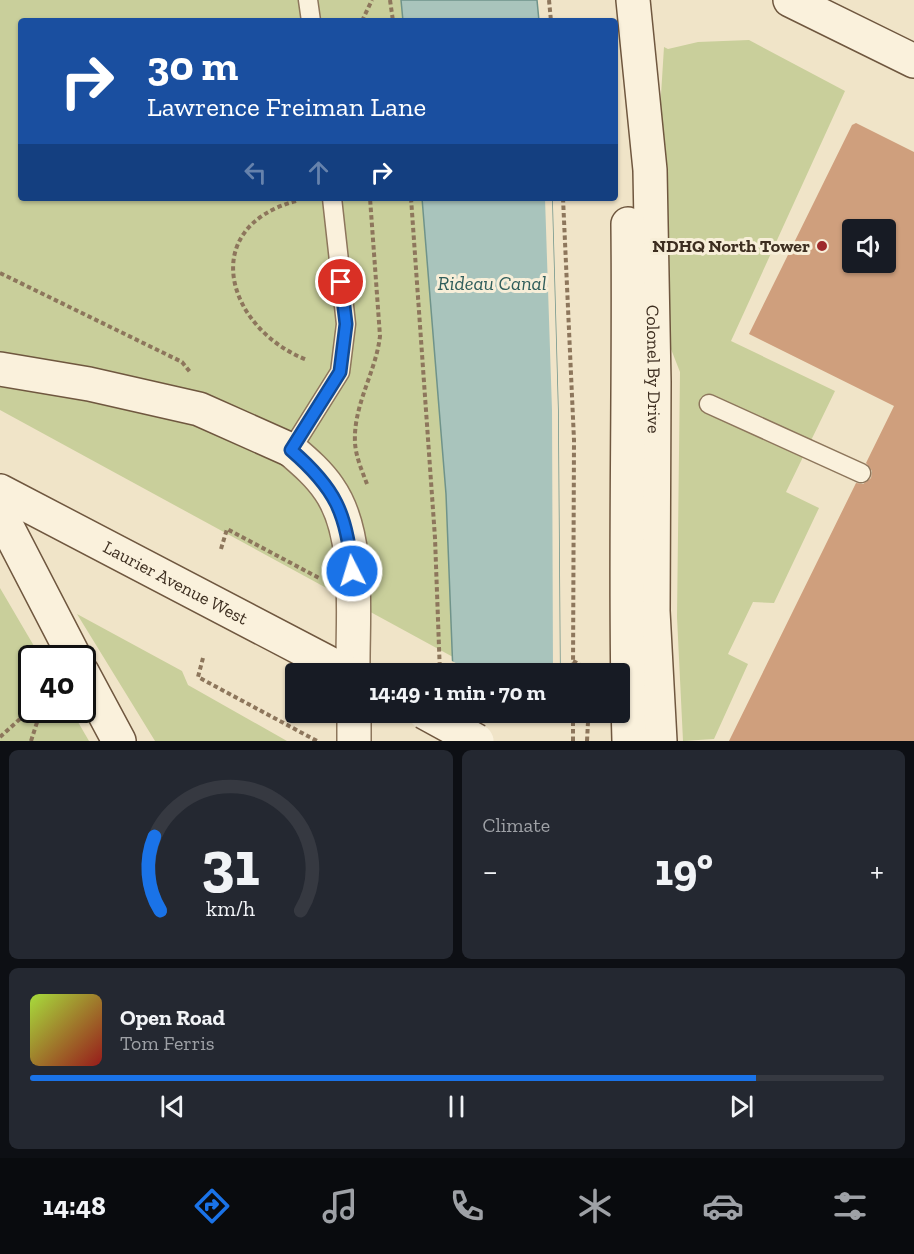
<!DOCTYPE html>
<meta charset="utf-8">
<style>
body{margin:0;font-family:"Zilla Slab",serif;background:#242831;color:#f1f3f6;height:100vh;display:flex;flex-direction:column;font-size:22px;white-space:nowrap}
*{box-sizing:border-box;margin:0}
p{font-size:20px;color:#9ea1a6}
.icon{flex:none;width:33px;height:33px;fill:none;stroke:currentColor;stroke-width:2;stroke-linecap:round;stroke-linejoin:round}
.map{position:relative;height:741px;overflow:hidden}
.drawer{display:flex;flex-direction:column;gap:9px;padding:9px;background:#0d0f14;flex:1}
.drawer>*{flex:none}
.guide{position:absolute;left:18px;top:18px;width:600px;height:183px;border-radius:6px;box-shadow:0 2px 4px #0004;background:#1a4fa0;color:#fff;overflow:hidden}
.tools{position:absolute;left:842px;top:219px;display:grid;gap:12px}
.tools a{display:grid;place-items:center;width:54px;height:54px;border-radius:6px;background:#171b24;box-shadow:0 2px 4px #0004;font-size:30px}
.speed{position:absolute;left:18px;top:645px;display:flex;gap:12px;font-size:30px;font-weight:700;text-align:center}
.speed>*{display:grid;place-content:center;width:78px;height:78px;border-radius:50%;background:#171b24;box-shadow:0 2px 4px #0004;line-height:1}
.speed .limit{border:3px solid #111;border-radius:9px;background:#fff;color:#111}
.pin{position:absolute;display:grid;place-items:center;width:51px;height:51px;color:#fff;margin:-26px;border:3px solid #fff;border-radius:50%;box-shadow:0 2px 6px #0007}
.me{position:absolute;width:66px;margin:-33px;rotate:355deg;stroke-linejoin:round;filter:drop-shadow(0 0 4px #0008)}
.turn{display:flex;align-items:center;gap:21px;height:126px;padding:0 30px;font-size:27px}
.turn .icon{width:78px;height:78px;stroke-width:2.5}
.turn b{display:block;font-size:42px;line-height:51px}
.lanes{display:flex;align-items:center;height:57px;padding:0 30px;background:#0003;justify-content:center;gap:30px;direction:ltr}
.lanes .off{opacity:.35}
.big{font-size:45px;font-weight:700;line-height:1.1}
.drawer .card{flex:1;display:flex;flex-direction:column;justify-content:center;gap:9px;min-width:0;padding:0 21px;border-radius:9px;background:#242831}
.drawer .dial{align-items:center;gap:0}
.dial svg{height:156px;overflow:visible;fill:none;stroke:#363941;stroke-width:7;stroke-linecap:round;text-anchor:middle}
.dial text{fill:#f1f3f6;stroke:none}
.song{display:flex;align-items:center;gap:18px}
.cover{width:72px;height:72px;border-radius:9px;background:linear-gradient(135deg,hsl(80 70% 55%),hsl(0 70% 35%))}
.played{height:6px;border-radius:3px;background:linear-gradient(90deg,#1a73e8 85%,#363941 85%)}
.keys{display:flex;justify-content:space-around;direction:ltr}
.heat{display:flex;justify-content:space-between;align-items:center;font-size:33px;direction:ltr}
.drawer .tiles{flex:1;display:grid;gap:9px;grid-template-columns:1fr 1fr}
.card:last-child{grid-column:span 2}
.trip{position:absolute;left:285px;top:663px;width:345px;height:60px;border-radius:6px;background:#171b24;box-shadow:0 2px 4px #0004;font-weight:700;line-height:60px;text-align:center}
.menu{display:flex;height:96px;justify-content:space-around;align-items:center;background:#090b0e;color:#9ea1a6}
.menu .icon{width:42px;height:42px}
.menu .active{color:#1a73e8}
.menu b{font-size:27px;color:#f1f3f6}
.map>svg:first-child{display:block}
.green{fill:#c9cf9b}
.water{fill:#a9c4bc;stroke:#6f938a;stroke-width:1.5}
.pier{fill:#f0e4c8}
.building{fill:#cf9f7d;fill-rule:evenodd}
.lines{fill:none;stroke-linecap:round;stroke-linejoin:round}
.service-casing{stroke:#8d765c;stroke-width:21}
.tertiary-casing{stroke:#8d765c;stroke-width:36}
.secondary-casing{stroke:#6f573f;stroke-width:36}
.path{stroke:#8d765c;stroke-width:4;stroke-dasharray:4.5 3;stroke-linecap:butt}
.service{stroke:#faf1dc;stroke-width:18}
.tertiary{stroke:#faf1dc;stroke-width:33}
.secondary{stroke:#faf1dc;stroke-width:33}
.secondary-bridge-casing{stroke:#6f573f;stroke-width:36;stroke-linecap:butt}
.secondary-bridge{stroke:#faf1dc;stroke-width:33}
.route-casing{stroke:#114b97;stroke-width:15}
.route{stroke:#1a73e8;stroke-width:10}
.poi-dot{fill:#9e2a2b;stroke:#f7eed8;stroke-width:2}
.labels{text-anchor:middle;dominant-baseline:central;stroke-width:6;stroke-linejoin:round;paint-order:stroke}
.poi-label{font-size:18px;font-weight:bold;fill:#3d2e20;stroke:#f7eed8;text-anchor:end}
.street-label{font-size:18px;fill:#3d2e20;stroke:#f7eed8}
.water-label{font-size:20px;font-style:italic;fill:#2f5d5a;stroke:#f7eed8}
</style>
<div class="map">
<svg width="914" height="741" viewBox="0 0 914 741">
<rect width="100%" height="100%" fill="#f0e4c8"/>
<g class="green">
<path d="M0 0H401L403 21H21V198H422L446 494 453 657 0 410Z"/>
<path d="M749 40 845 91 731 341 835 391 786 492 819 508 774 603 753 602 728 654 748 664 714 739 683 741 677 617 680 372 669 344 659 127 664 47 668 49 698 42Z"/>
<path d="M0 588 41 658H32V710H71L89 741H0Z"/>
<path d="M77 614 182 671 188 685 287 741H155Z"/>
</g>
<g class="water">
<path d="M401 0H537L539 21H403Z"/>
<path d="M422 198H552L558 410 560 673H453L446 494Z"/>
</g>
<g class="pier">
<path d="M545 198H552L558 410 560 674 553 673 552 410Z"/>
<path d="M450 660 475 673 450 674Z"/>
<path d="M450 712 546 713 562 721V741H450Z"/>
</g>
<path class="building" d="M856 123 914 152V741H729L856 483 863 484 871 478 872 471 866 463 894 406 749 334 852 125ZM852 230H885V262H852Z"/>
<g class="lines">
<defs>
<g id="service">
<path d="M308 0 311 21"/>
<path d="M709 404 861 473"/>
<path d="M291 450 340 372 346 324 332 198"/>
</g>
<g id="tertiary">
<path d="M291 450C305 462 319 474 329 489 362 536 352 618 353 674"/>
<path d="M354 712V741"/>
</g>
<g id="secondary">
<path id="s1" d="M633 0 650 170 654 382 653 611 660 741"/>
<path d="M790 0 914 61"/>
<path d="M628 224C630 396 624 569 629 741"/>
<path d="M0 369 89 384 199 409 291 450"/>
<path id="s2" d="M0 491 350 674"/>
<path d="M0 513 75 658"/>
<path d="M82 672 119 741"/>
</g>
</defs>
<use href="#service" class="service-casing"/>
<use href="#tertiary" class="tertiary-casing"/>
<use href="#secondary" class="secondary-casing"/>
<g class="path">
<path d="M390 0 393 21"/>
<path d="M549 0 551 21"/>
<path d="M362 21 372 0"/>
<path d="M411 198 435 538 440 674"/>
<path d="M563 198 574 440 573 674"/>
<path d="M296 201C196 228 227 329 307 360"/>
<path d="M0 273 182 362 190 372"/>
<path d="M367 484C362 471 356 457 355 443 353 405 376 372 380 336L370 198"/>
<path d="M221 549 227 529 319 578"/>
<path d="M203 658 198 677 317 741"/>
<path d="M573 661 594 672"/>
<path d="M0 737 32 708"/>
<path d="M31 741 41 710"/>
<path d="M573 741V712"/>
<path d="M587 741 588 722 596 717"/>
</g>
<use href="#service" class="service"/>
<use href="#tertiary" class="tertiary"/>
<use href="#secondary" class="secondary"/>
<defs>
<path id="secondary-bridge" d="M424 712 477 741"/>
</defs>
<use href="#secondary-bridge" class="secondary-bridge-casing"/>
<use href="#secondary-bridge" class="secondary-bridge"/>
</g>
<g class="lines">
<defs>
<path id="route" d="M341 282 346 324 340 372 291 450C335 488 347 513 352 571"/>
</defs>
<use href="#route" class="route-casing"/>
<use href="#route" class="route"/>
</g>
<circle class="poi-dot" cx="822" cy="246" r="6"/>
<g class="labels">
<g class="poi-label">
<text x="810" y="246">NDHQ North Tower</text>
</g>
<g class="street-label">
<text stroke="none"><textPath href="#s1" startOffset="370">Colonel By Drive</textPath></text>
<text stroke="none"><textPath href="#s2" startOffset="198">Laurier Avenue West</textPath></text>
</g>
<g class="water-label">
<text x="492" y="283">Rideau Canal</text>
</g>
</g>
</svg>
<div class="tools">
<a><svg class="icon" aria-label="sound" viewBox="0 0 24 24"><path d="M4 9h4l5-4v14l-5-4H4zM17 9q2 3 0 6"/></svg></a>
</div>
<div class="speed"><div class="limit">40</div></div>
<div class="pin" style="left:341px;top:282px;background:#d93025"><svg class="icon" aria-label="arrive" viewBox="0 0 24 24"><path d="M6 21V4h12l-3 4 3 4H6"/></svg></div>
<svg class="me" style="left:352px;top:571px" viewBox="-20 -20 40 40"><circle r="17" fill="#1a73e8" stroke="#fff" stroke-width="3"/><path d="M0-11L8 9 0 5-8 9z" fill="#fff"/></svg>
<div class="trip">14:49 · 1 min · 70 m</div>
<div class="guide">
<div class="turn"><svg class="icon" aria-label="right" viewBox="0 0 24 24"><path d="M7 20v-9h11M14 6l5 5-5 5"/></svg><div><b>30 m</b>Lawrence Freiman Lane</div></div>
<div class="lanes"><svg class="icon off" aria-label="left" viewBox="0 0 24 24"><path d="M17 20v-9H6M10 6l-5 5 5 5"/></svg><svg class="icon off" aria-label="ahead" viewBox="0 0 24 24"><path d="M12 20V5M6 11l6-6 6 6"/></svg><svg class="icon" aria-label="right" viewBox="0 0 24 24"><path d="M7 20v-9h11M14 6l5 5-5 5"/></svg></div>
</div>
</div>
<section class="drawer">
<div class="tiles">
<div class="card dial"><svg viewBox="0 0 100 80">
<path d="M14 69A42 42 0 1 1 86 69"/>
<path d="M14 69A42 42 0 0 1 11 31" stroke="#1a73e8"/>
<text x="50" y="56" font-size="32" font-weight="700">31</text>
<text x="50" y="72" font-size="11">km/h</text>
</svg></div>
<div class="card"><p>Climate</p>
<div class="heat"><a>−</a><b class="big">19°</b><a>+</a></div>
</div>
<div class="card">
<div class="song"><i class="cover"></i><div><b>Open Road</b><p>Tom Ferris</p></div></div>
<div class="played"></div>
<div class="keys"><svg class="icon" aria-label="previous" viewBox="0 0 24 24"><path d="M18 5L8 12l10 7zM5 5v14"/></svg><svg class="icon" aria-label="pause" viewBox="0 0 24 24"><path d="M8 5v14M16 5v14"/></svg><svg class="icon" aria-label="next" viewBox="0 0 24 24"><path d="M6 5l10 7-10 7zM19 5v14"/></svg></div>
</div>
</div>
</section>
<nav class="menu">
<b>14:48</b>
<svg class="icon active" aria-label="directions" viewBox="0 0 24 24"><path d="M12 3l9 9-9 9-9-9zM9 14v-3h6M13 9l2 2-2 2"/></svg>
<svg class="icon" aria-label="music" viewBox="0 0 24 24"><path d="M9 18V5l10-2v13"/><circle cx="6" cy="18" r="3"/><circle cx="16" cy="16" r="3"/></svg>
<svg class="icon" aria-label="phone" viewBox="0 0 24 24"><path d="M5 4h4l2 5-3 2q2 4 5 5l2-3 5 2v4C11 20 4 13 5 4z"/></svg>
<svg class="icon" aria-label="climate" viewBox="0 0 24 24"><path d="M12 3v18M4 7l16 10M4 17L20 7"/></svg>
<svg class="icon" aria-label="car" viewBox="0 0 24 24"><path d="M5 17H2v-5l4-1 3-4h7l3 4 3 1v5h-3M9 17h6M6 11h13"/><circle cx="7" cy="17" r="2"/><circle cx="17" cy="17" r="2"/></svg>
<svg class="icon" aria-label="filters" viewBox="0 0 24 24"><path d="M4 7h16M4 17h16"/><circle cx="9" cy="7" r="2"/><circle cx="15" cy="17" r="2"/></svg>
</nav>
